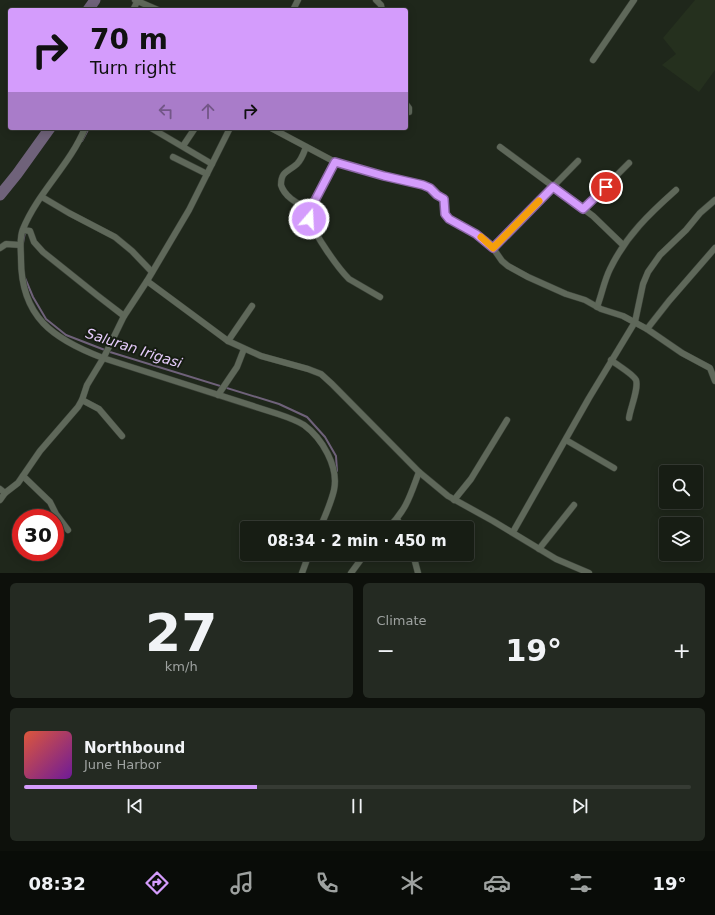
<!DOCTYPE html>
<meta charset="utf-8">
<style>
body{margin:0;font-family:"DejaVu Sans",sans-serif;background:#242a22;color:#f1f3f6;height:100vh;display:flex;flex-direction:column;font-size:15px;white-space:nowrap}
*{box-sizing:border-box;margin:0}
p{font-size:13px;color:#9ea2a0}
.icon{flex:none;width:22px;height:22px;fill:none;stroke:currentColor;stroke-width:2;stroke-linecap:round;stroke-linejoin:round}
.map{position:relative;height:573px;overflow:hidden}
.drawer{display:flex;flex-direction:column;gap:10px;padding:10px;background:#0d100b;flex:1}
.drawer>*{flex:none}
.banner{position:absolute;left:8px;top:8px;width:400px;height:122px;border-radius:4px;box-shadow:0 2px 10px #0003,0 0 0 1px #363b34;background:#d49cfc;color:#111;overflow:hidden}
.fabs{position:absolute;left:659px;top:465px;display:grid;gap:8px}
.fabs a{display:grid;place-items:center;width:44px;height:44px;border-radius:4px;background:#171d14;box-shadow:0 2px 10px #0003,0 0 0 1px #363b34;font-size:20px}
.speed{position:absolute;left:12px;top:509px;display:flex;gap:8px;font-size:20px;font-weight:700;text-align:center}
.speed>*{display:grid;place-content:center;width:52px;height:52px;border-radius:50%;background:#171d14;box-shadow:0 2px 10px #0003,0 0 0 1px #363b34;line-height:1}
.speed .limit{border:6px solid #d22;background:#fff;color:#111}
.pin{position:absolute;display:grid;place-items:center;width:34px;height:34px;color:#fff;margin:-17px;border:2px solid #fff;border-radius:50%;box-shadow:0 1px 4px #0007}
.me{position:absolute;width:44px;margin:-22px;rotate:19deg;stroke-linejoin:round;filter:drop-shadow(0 0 3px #0008)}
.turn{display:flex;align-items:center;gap:14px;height:84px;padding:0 16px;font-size:18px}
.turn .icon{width:52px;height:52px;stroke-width:2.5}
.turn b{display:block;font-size:28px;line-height:34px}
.lanes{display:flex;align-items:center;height:38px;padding:0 16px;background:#0003;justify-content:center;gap:20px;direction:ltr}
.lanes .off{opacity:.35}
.big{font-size:30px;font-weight:600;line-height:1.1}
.drawer .widget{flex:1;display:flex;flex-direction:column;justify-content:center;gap:6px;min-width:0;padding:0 14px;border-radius:6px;background:#242a22}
.drawer .dial{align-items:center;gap:0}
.dial b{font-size:52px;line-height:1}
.song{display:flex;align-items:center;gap:12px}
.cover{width:48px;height:48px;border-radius:6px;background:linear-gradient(135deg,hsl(10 70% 55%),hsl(280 70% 35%))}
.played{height:4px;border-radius:2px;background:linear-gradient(90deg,#d49cfc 35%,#363b34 35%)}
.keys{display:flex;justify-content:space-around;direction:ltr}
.heat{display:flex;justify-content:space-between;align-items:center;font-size:22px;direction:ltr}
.drawer .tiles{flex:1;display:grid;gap:10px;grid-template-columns:1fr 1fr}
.widget:last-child{grid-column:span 2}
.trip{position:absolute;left:240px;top:521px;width:234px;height:40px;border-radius:4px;background:#171d14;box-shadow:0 2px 10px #0003,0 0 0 1px #363b34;font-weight:600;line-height:40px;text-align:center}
.dock{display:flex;height:64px;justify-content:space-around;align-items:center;background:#090c08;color:#9ea2a0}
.dock .icon{width:28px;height:28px}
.dock .current{color:#d49cfc}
.dock b{font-size:18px;color:#f1f3f6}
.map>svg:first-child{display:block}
.built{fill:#25301e}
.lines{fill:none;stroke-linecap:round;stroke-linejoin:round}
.stream{stroke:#6f627a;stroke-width:2}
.river{stroke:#6f627a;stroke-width:11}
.minor-casing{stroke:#3b4238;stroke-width:7}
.minor{stroke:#5f685a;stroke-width:6}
.route-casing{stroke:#8a65a4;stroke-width:10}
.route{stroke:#d49cfc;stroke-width:7}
.slow{stroke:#f59e0b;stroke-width:7}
.labels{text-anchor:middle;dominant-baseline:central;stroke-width:4;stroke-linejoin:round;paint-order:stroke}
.water-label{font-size:14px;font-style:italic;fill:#e7cdfd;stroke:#161d12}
</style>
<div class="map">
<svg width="715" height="573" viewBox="0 0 715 573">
<rect width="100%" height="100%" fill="#1f271b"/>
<path class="built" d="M695 0H715V70L699 92 662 65 676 54 663 38Z"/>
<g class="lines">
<g class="stream">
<path d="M82 141 89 128"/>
<path d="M23 243 25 232"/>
<path d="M25 278 33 297 46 319 66 335 110 352 279 404 307 417 325 437 336 456 337 471"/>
</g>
<g class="river">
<path d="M88 10 95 0"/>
<path d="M0 195 17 174 50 128"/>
</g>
<defs>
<g id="minor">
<path d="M135 0 158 10"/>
<path d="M376 0 381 5 382 10"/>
<path d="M133 10 138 0"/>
<path d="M293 10 298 0"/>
<path d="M593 60 634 0"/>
<path d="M406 104 409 108V112"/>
<path d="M85 128C70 165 38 192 23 229 19 238 21 249 21 259 21 317 53 339 103 358L278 414C287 417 296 420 304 425 322 438 339 467 334 490 331 503 325 516 320 528"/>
<path d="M151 128 212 164"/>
<path d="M271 128 335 162 370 173 423 185 430 188 437 195 444 199 445 214 448 218 486 240 493 248 502 261 508 266 528 277 566 294 585 300 601 309 623 316 647 329 682 353 710 368 715 381"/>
<path d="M183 146 195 128"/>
<path d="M306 147C304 152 302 159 297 164 288 172 281 171 281 185 285 198 299 204 310 210"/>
<path d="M500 147 593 216 623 245"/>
<path d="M173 157 207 174"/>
<path d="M335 162 310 210 309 219C315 235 337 267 349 279L380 297"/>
<path d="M42 197 69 213 115 237 132 251 152 272"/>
<path d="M583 209 629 163"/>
<path d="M23 230 30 231 34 242 43 252 98 296 124 316"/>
<path d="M0 248 6 244 20 245"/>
<path d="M493 248 578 161"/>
<path d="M147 281 228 341 261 356 308 369 321 374 332 384 419 472 448 496 493 521 556 559 589 573"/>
<path d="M597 307C602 294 604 281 610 269 626 236 649 214 676 190"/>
<path d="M647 329 669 301 715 248"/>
<path d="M228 341 252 306"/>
<path d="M611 360C617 365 633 374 636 380 639 388 630 409 629 418"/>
<path d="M218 395 237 367 244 349"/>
<path d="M82 400 99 409 122 436"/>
<path d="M566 440 614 468"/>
<path d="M23 476 50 502 56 514 68 530"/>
<path d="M0 489 5 493 18 483 40 451 78 407 82 400 87 385 104 357 124 316 147 281 189 210 230 128"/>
<path d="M0 500 5 493"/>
<path d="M454 500 471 479 507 420"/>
<path d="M397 519 402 528"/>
<path d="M388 528C407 509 410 496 419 472"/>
<path d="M513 532 589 398 635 322 643 284 648 272 660 255 686 230 700 213 715 200"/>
<path d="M539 549 574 505"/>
<path d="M413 554 418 573"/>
<path d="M302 573 309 554"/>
<path d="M351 573 365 554"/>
</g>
</defs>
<use href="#minor" class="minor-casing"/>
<use href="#minor" class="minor"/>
</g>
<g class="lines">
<defs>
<path id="route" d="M309 219 310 210 335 162 384 176 423 185 430 188 437 195 444 199 445 214 449 219 476 234 493 248 553 187 583 209 606 187"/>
</defs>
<use href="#route" class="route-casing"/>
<use href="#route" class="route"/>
<path class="slow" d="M481 237 493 248 539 201"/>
</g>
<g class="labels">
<g class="water-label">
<text transform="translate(134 348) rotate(18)">Saluran Irigasi</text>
</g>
</g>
</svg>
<div class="fabs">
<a><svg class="icon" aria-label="search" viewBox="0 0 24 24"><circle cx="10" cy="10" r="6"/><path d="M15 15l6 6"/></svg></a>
<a><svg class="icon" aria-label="layers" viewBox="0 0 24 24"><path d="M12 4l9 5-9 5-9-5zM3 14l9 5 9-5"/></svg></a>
</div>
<div class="speed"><div class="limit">30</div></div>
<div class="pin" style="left:606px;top:187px;background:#d93025"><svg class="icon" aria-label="arrive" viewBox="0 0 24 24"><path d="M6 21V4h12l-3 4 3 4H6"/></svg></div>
<svg class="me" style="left:309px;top:219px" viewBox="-20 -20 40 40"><circle r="17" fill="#d49cfc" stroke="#fff" stroke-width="3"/><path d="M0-11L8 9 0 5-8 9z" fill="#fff"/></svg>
<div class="trip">08:34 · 2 min · 450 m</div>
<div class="banner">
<div class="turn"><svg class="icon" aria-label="right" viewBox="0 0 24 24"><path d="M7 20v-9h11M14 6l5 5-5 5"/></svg><div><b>70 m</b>Turn right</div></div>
<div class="lanes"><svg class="icon off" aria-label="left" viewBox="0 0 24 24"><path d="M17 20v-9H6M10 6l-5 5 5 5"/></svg><svg class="icon off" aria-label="ahead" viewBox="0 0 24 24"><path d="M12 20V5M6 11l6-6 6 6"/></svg><svg class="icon" aria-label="right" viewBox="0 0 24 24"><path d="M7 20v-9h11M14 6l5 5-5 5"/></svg></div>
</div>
</div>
<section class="drawer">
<div class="tiles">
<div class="widget dial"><b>27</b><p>km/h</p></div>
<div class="widget"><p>Climate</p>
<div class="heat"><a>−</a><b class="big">19°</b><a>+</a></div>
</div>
<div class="widget">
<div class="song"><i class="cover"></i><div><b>Northbound</b><p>June Harbor</p></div></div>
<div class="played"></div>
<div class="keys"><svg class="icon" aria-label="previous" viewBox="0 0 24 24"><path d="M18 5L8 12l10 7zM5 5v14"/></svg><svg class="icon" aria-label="pause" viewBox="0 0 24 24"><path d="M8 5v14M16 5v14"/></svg><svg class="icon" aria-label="next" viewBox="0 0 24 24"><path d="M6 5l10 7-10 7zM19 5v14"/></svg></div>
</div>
</div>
</section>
<nav class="dock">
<b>08:32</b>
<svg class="icon current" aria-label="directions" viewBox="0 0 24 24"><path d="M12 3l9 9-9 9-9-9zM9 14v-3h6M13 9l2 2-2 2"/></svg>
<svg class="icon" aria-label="music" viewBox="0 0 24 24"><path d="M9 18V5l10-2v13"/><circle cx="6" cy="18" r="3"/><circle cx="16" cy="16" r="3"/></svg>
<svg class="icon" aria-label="phone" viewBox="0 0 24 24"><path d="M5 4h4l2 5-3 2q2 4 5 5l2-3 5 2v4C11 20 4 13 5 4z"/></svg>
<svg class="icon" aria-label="climate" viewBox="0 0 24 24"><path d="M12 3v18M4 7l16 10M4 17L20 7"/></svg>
<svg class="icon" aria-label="car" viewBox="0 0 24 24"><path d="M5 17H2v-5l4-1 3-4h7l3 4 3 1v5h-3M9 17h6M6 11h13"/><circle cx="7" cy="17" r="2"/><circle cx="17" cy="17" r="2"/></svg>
<svg class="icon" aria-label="filters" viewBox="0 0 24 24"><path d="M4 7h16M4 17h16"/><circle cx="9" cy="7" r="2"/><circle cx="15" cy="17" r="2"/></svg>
<b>19°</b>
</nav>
